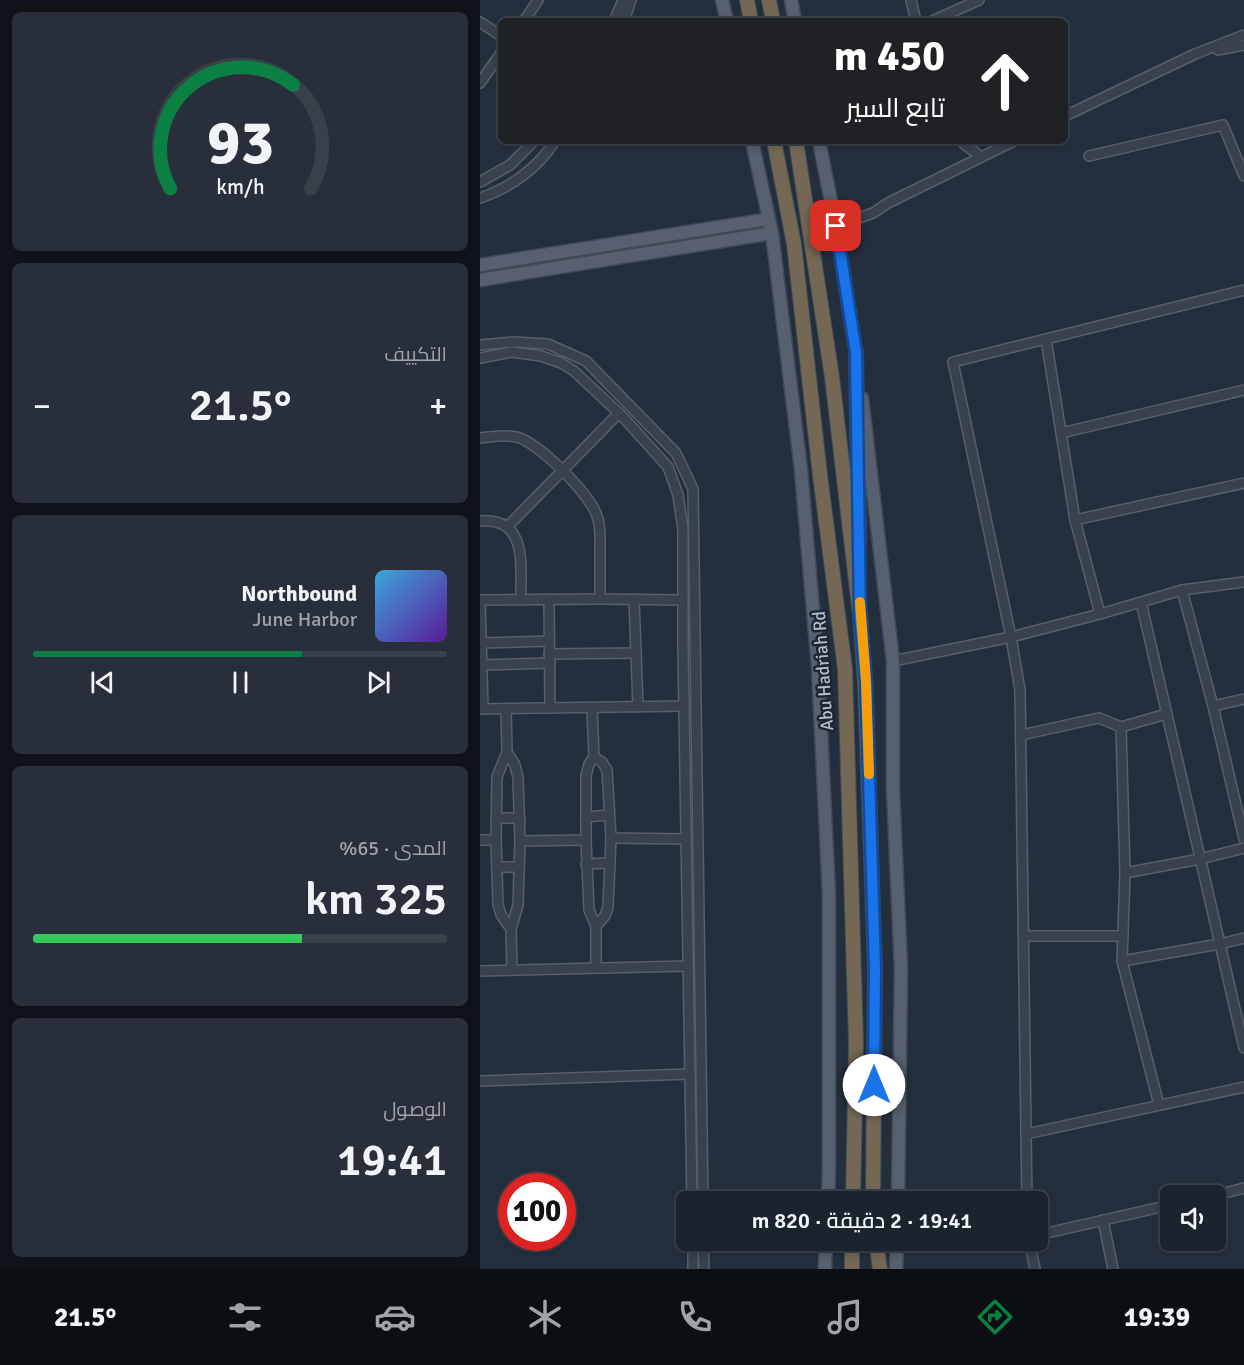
<!DOCTYPE html>
<html lang="ar">
<meta charset="utf-8">
<style>
body{margin:0;font-family:Signika,Cairo,sans-serif;background:#282f3a;color:#f1f3f6;direction:rtl;height:100vh;display:flex;flex-direction:column;font-size:22px;white-space:nowrap}
*{box-sizing:border-box;margin:0}
p{font-size:20px;color:#a0a4aa}
.icon{flex:none;width:33px;height:33px;fill:none;stroke:currentColor;stroke-width:2;stroke-linecap:round;stroke-linejoin:round}
.map{position:relative;flex:1;overflow:hidden;direction:ltr}
.details{display:flex;flex-direction:column;gap:12px;padding:12px;background:#0f1319;width:480px}
.details>*{flex:none}
.top-card{position:absolute;left:18px;top:18px;width:570px;height:126px;border-radius:9px;box-shadow:0 3px 9px #0003,0 0 0 2px #39404a;direction:rtl;background:#202124;color:#fff;overflow:hidden}
.buttons{position:absolute;left:680px;top:1185px;display:grid;gap:12px}
.buttons a{display:grid;place-items:center;width:66px;height:66px;border-radius:9px;background:#1b232e;box-shadow:0 3px 9px #0003,0 0 0 2px #39404a;font-size:30px}
.speed{position:absolute;left:18px;top:1173px;display:flex;gap:12px;font-size:30px;font-weight:700;text-align:center}
.speed>*{display:grid;place-content:center;width:78px;height:78px;border-radius:50%;background:#1b232e;box-shadow:0 3px 9px #0003,0 0 0 2px #39404a;line-height:1}
.speed .limit{border:9px solid #d22;background:#fff;color:#111}
.pin{position:absolute;display:grid;place-items:center;width:51px;height:51px;color:#fff;margin:-26px;border-radius:12px;box-shadow:0 3px 9px #0006}
.me{position:absolute;width:66px;margin:-33px;rotate:0deg;stroke-linejoin:round;filter:drop-shadow(0 0 4px #0008)}
.turn{display:flex;align-items:center;gap:21px;height:126px;padding:0 24px;font-size:27px}
.turn .icon{width:78px;height:78px;stroke-width:2.5}
.turn b{display:block;font-size:42px;line-height:51px}
.big{font-size:45px;font-weight:600;line-height:1.1}
.details .widget{flex:1;display:flex;flex-direction:column;justify-content:center;gap:9px;min-width:0;padding:0 21px;border-radius:9px;background:#282f3a}
.details .dial{align-items:center;gap:0}
.dial svg{height:156px;overflow:visible;fill:none;stroke:#39404a;stroke-width:7;stroke-linecap:round;text-anchor:middle}
.dial text{fill:#f1f3f6;stroke:none}
.song{display:flex;align-items:center;gap:18px}
.cover{width:72px;height:72px;border-radius:9px;background:linear-gradient(135deg,hsl(200 70% 55%),hsl(270 70% 35%))}
.played{height:6px;border-radius:3px;background:linear-gradient(90deg,#0b8043 65%,#39404a 65%)}
.keys{display:flex;justify-content:space-around;direction:ltr}
.heat{display:flex;justify-content:space-between;align-items:center;font-size:33px;direction:ltr}
.charge{height:9px;border-radius:4px;background:linear-gradient(90deg,#34c759 65%,#39404a 0)}
.trip{position:absolute;left:196px;top:1191px;width:372px;height:60px;border-radius:9px;background:#1b232e;box-shadow:0 3px 9px #0003,0 0 0 2px #39404a;font-weight:600;line-height:60px;text-align:center;direction:rtl}
.dock{display:flex;height:96px;justify-content:space-around;align-items:center;background:#0b0e12;color:#a0a4aa}
.dock .icon{width:42px;height:42px}
.dock .selected{color:#0b8043}
.dock b{font-size:27px;color:#f1f3f6}
main{display:flex;flex:1;min-height:0}
.map>svg:first-child{display:block}
.lines{fill:none;stroke-linecap:round;stroke-linejoin:round}
.minor-casing{stroke:#565f6c;stroke-width:12}
.major-casing{stroke:#414a57;stroke-width:15}
.highway-casing{stroke:#434c59;stroke-width:16}
.minor{stroke:#38414e;stroke-width:9}
.major{stroke:#56606e;stroke-width:12}
.highway{stroke:#746855;stroke-width:14}
.route-casing{stroke:#114b97;stroke-width:15}
.route{stroke:#1a73e8;stroke-width:10}
.slow{stroke:#f59e0b;stroke-width:10}
.labels{text-anchor:middle;dominant-baseline:central;stroke-width:5;stroke-linejoin:round;paint-order:stroke}
.street-label{font-size:18px;fill:#b4bcc9;stroke:#1d2633}
</style>
<main>
<div class="map">
<svg width="764" height="1269" viewBox="0 0 764 1269">
<rect width="100%" height="100%" fill="#242f3e"/>
<g class="lines">
<defs>
<g id="minor">
<path d="M431 0 436 21"/>
<path d="M44 21 58 0"/>
<path d="M134 21 143 0"/>
<path d="M144 21 151 0"/>
<path d="M452 21 499 0"/>
<path d="M0 22 21 36"/>
<path d="M738 50 764 45"/>
<path d="M0 83 21 53"/>
<path d="M585 116 715 54 764 35"/>
<path d="M483 141 484 144 501 157"/>
<path d="M609 156 743 125 764 176"/>
<path d="M0 182 30 165 54 141"/>
<path d="M0 198C30 188 58 168 75 141"/>
<path d="M356 226 393 213 408 203 534 141"/>
<path d="M566 339 595 520 620 614"/>
<path d="M0 345 34 342 68 344 106 361 196 453 213 489 223 1202"/>
<path d="M0 358 32 352 61 356 81 363 94 371 143 417 188 467 198 495 203 530V650L212 1202"/>
<path d="M581 433 764 390"/>
<path d="M0 438C12 437 25 434 37 437 59 443 110 494 117 516 121 526 120 538 120 548 120 565 120 582 120 599"/>
<path d="M595 520 764 483"/>
<path d="M0 521C49 517 40 567 41 600"/>
<path d="M27 527 139 413"/>
<path d="M702 590 733 706 764 699"/>
<path d="M69 599 70 708"/>
<path d="M154 599 158 707"/>
<path d="M0 600 120 599 202 600"/>
<path d="M0 600 3 709"/>
<path d="M661 602 764 1048"/>
<path d="M1 643 69 641"/>
<path d="M69 654 156 653"/>
<path d="M413 661 531 637 620 614 702 590 764 582"/>
<path d="M2 665 70 663"/>
<path d="M733 706 764 839"/>
<path d="M112 708 114 757 122 762 127 770 131 838 128 907 125 916 116 926V968"/>
<path d="M0 709 204 706"/>
<path d="M26 709 27 752 35 765 38 778 40 841 38 905 31 929 32 970"/>
<path d="M541 735 619 718 641 727"/>
<path d="M27 752 17 777 16 840 18 904 21 915 31 929"/>
<path d="M114 757 109 764 106 776V840L109 910 116 926"/>
<path d="M106 817 129 815"/>
<path d="M16 818H40"/>
<path d="M131 838 206 839"/>
<path d="M0 840H16"/>
<path d="M40 841 106 840"/>
<path d="M106 864 130 863"/>
<path d="M17 867H39"/>
<path d="M645 873 720 859 764 848"/>
<path d="M544 936H643"/>
<path d="M642 961 740 944 764 938"/>
<path d="M0 971 208 966"/>
<path d="M0 1081 210 1074"/>
<path d="M679 1105 642 961 645 873 641 727 686 714"/>
<path d="M546 1134 764 1087"/>
<path d="M733 1196 764 1188"/>
<path d="M547 1202 540 690 531 637 473 362 764 290"/>
<path d="M623 1220 633 1269"/>
<path d="M558 1235 690 1205"/>
<path d="M213 1240V1269"/>
<path d="M223 1240 224 1269"/>
<path d="M549 1240 555 1269"/>
</g>
<g id="major">
<path d="M242 0 247 21"/>
<path d="M311 0 315 21"/>
<path d="M272 141 292 233 321 470 338 668 349 895V1167L348 1202"/>
<path d="M339 141 356 226 377 360"/>
<path d="M0 265 289 219"/>
<path d="M0 280 292 233"/>
<path d="M382 398 413 661V791L421 968 418 1202"/>
<path d="M345 1269 346 1240"/>
<path d="M416 1269 417 1240"/>
</g>
<g id="highway">
<path d="M267 0 271 21"/>
<path d="M289 0 293 21"/>
<path d="M294 141 314 244 340 475 365 669 376 1043 373 1202"/>
<path d="M316 141 352 377 380 615 385 681 395 968 393 1202"/>
<path d="M376 352 379 541"/>
<path d="M396 1240 400 1269"/>
<path d="M372 1269V1240"/>
</g>
</defs>
<use href="#minor" class="minor-casing"/>
<use href="#major" class="major-casing"/>
<use href="#highway" class="highway-casing"/>
<use href="#minor" class="minor"/>
<use href="#major" class="major"/>
<use href="#highway" class="highway"/>
</g>
<g class="lines">
<defs>
<path id="route" d="M356 226 376 352 380 615 386 681 395 968 394 1085"/>
</defs>
<use href="#route" class="route-casing"/>
<use href="#route" class="route"/>
<path class="slow" d="M380 602 386 681 389 774"/>
</g>
<g class="labels">
<g class="street-label">
<text transform="translate(343 671) rotate(-94)">Abu Hadriah Rd</text>
</g>
</g>
</svg>
<div class="buttons">
<a><svg class="icon" aria-label="sound" viewBox="0 0 24 24"><path d="M4 9h4l5-4v14l-5-4H4zM17 9q2 3 0 6"/></svg></a>
</div>
<div class="speed"><div class="limit">100</div></div>
<div class="pin" style="left:356px;top:226px;background:#d93025"><svg class="icon" aria-label="arrive" viewBox="0 0 24 24"><path d="M6 21V4h12l-3 4 3 4H6"/></svg></div>
<svg class="me" style="left:394px;top:1085px" viewBox="-20 -20 40 40"><circle r="19" fill="#fff"/><path d="M0-13L10 11 0 6-10 11z" fill="#1a73e8"/></svg>
<div class="trip">19:41 · 2 دقيقة · 820 m</div>
<div class="top-card">
<div class="turn"><svg class="icon" aria-label="ahead" viewBox="0 0 24 24"><path d="M12 20V5M6 11l6-6 6 6"/></svg><div><b>450 m</b>تابع السير</div></div>
</div>
</div>
<section class="details">
<div class="widget dial"><svg viewBox="0 0 100 80">
<path d="M14 69A42 42 0 1 1 86 69"/>
<path d="M14 69A42 42 0 0 1 77 16" stroke="#0b8043"/>
<text x="50" y="56" font-size="32" font-weight="700">93</text>
<text x="50" y="72" font-size="11">km/h</text>
</svg></div>
<div class="widget"><p>التكييف</p>
<div class="heat"><a>−</a><b class="big">21.5°</b><a>+</a></div>
</div>
<div class="widget">
<div class="song"><i class="cover"></i><div><b>Northbound</b><p>June Harbor</p></div></div>
<div class="played"></div>
<div class="keys"><svg class="icon" aria-label="previous" viewBox="0 0 24 24"><path d="M18 5L8 12l10 7zM5 5v14"/></svg><svg class="icon" aria-label="pause" viewBox="0 0 24 24"><path d="M8 5v14M16 5v14"/></svg><svg class="icon" aria-label="next" viewBox="0 0 24 24"><path d="M6 5l10 7-10 7zM19 5v14"/></svg></div>
</div>
<div class="widget"><p>المدى · 65%</p><b class="big">325 km</b><div class="charge"></div></div>
<div class="widget"><p>الوصول</p><b class="big">19:41</b></div>
</section>
</main>
<nav class="dock">
<b>19:39</b>
<svg class="icon selected" aria-label="directions" viewBox="0 0 24 24"><path d="M12 3l9 9-9 9-9-9zM9 14v-3h6M13 9l2 2-2 2"/></svg>
<svg class="icon" aria-label="music" viewBox="0 0 24 24"><path d="M9 18V5l10-2v13"/><circle cx="6" cy="18" r="3"/><circle cx="16" cy="16" r="3"/></svg>
<svg class="icon" aria-label="phone" viewBox="0 0 24 24"><path d="M5 4h4l2 5-3 2q2 4 5 5l2-3 5 2v4C11 20 4 13 5 4z"/></svg>
<svg class="icon" aria-label="climate" viewBox="0 0 24 24"><path d="M12 3v18M4 7l16 10M4 17L20 7"/></svg>
<svg class="icon" aria-label="car" viewBox="0 0 24 24"><path d="M5 17H2v-5l4-1 3-4h7l3 4 3 1v5h-3M9 17h6M6 11h13"/><circle cx="7" cy="17" r="2"/><circle cx="17" cy="17" r="2"/></svg>
<svg class="icon" aria-label="filters" viewBox="0 0 24 24"><path d="M4 7h16M4 17h16"/><circle cx="9" cy="7" r="2"/><circle cx="15" cy="17" r="2"/></svg>
<b>21.5°</b>
</nav>
